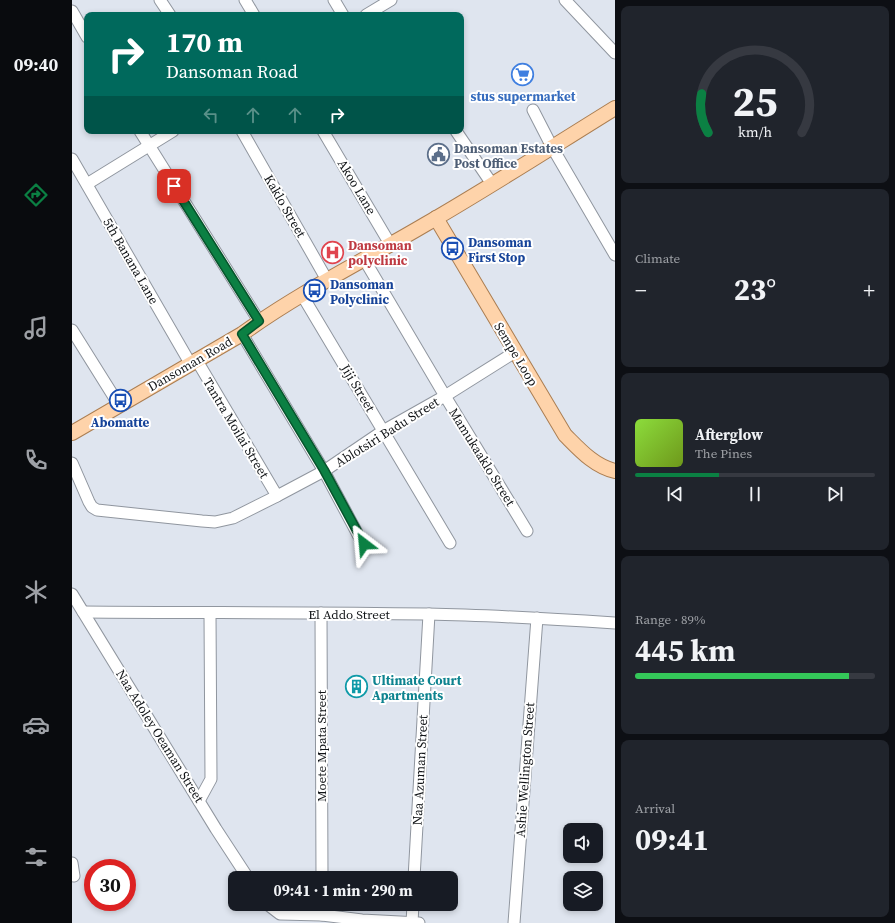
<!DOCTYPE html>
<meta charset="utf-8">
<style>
body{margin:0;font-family:"Source Serif 4",serif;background:#20242c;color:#f1f3f6;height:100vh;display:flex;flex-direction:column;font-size:15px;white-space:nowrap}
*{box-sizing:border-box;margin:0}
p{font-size:13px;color:#9ea1a6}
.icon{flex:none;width:22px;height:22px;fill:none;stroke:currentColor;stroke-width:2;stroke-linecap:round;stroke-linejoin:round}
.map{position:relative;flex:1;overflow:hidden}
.side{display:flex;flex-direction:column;gap:6px;padding:6px;background:#0d0f14;width:280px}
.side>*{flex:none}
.banner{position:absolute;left:12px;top:12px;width:380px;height:122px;border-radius:8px;box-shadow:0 2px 6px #0003;background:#00695c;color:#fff;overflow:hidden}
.buttons{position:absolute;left:491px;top:823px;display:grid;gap:8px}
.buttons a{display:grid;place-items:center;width:40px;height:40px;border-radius:8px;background:#171b24;box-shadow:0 2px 6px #0003;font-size:20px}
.speed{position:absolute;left:12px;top:859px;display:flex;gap:8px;font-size:20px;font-weight:700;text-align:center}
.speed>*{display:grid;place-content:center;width:52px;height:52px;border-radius:50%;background:#171b24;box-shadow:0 2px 6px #0003;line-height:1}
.speed .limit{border:6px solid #d22;background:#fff;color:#111}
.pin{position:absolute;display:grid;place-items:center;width:34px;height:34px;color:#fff;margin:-17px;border-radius:8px;box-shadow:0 2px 6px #0006}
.me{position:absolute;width:44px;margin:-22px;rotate:331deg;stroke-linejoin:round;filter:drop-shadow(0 0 3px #0008)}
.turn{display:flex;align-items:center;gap:14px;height:84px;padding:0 16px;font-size:18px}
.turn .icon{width:52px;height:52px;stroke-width:2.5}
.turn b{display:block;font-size:28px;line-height:34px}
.lanes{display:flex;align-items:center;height:38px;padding:0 16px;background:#0003;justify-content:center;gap:20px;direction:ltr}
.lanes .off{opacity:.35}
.big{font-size:30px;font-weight:700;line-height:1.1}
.side .widget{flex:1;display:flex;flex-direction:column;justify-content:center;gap:6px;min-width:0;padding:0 14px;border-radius:8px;background:#20242c}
.side .dial{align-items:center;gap:0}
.dial svg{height:104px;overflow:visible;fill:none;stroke:#363941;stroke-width:7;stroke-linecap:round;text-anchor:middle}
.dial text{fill:#f1f3f6;stroke:none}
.song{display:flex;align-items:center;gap:12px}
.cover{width:48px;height:48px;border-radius:6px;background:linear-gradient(135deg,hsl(90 70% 55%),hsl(80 70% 35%))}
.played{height:4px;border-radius:2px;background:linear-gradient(90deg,#0b8043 35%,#363941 35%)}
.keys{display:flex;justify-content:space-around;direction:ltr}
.heat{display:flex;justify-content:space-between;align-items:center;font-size:22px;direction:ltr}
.charge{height:6px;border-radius:3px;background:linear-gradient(90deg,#34c759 89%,#363941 0)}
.trip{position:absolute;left:156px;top:871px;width:230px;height:40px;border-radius:8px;background:#171b24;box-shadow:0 2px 6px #0003;font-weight:700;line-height:40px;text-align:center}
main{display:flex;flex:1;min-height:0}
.menu{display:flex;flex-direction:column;width:72px;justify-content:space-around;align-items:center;background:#090b0e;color:#9ea1a6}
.menu .icon{width:28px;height:28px}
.menu .selected{color:#0b8043}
.menu b{font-size:18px;color:#f1f3f6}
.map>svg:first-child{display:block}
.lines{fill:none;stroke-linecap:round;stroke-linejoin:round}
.minor-casing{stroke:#90969f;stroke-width:13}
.major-casing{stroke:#ab7e52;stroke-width:16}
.minor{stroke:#fff;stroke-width:11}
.major{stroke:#fed3aa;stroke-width:14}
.route-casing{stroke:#07532c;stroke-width:10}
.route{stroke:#0b8043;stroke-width:7}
.labels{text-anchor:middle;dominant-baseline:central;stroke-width:4;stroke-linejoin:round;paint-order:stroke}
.shop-label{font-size:13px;font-weight:bold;fill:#366cbe;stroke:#fff}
.service-label{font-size:13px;font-weight:bold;fill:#4e5e75;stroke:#fff;text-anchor:start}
.street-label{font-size:13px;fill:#121518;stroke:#fff}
.transit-label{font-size:13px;font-weight:bold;fill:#164399;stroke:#fff;text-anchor:start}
.health-label{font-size:13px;font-weight:bold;fill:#be3a42;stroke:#fff;text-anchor:start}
.culture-label{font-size:13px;font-weight:bold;fill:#0d838f;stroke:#fff;text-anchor:start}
</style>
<main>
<nav class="menu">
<b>09:40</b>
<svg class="icon selected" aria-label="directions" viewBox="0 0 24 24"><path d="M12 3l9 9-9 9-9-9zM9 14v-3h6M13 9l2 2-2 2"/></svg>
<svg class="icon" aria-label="music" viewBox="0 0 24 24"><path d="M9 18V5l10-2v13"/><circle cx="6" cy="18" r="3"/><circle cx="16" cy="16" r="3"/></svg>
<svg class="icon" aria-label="phone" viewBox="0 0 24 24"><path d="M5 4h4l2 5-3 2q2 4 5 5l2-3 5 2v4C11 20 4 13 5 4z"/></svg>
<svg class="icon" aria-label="climate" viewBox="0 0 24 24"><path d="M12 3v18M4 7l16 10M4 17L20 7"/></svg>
<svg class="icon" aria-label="car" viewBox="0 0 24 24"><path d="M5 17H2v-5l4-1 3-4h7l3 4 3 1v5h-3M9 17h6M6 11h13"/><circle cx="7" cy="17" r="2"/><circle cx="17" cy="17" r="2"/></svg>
<svg class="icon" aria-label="filters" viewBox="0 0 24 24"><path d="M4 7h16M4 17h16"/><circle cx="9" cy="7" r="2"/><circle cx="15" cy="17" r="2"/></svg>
</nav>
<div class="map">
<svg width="543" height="923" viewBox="0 0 543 923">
<rect width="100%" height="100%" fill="#dfe5ef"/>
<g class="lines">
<defs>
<g id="minor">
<path d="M88 0 98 15"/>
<path d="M173 0 182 15"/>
<path d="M262 0 271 15"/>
<path d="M493 0 543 53"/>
<path d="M0 11 15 37"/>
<path d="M294 15 319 0"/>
<path d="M461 110 480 147 543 255"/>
<path d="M68 131 187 321"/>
<path d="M170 131 255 280"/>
<path d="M251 131 318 244"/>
<path d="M384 131 420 184"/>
<path d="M0 159 118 363"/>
<path d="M15 184 101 131"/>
<path d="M292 259 373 396 455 531"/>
<path d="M230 295 378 543"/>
<path d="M0 330 47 405"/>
<path d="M170 334 252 471 291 544"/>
<path d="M124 359 205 496"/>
<path d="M0 463 17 502 20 507 25 510 130 521 143 522 161 518 205 496 252 471 311 431 373 396 443 352"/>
<path d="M0 594 144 829 176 878"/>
<path d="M11 612C126 613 241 612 356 614 418 615 481 619 543 623"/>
<path d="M249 613 250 878"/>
<path d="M127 801 139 779 138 614"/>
<path d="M0 863 2 876"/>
<path d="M342 878 357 614"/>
<path d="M195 904 208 914 250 915 290 920 347 923"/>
<path d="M250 904V915"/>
<path d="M340 923 341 904"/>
<path d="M442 923 465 618"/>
</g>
<g id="major">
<path d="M364 218 493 435C508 450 522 466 543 471"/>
<path d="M0 433 170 334C228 292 293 260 354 224 418 187 480 147 543 108"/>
</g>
</defs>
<use href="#minor" class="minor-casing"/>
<use href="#major" class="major-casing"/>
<use href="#minor" class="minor"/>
<use href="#major" class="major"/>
</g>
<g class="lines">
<defs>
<path id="route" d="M102 186 187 321 170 334 252 470 292 544"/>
</defs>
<use href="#route" class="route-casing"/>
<use href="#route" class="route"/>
</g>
<defs>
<symbol id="supermarket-ring" viewBox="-11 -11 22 22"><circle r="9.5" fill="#fff" stroke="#3f7fe0" stroke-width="1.5"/><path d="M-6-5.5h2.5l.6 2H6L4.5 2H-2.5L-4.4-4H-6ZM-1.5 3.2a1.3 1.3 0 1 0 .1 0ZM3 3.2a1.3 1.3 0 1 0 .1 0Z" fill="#3f7fe0"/></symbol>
<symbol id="civic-ring" viewBox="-11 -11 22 22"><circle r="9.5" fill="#fff" stroke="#5c6f8a" stroke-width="1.5"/><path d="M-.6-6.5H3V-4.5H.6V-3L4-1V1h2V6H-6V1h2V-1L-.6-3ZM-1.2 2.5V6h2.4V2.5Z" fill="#5c6f8a"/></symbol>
<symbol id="bus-ring" viewBox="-11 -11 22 22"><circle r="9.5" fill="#fff" stroke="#1a4fb4" stroke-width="1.5"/><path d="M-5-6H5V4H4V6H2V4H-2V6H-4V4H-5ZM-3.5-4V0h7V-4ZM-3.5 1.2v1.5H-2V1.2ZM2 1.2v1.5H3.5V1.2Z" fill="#1a4fb4"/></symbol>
<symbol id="hospital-ring" viewBox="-11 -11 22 22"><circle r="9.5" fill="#fff" stroke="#e0444e" stroke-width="1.5"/><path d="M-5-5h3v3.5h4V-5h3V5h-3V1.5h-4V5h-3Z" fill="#e0444e"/></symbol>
<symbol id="building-ring" viewBox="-11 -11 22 22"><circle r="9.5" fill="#fff" stroke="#0f9aa8" stroke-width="1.5"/><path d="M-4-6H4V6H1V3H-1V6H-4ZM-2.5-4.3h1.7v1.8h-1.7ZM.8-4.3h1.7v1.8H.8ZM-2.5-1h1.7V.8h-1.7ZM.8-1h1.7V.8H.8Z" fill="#0f9aa8"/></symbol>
</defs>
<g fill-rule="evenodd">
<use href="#supermarket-ring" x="438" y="62" width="25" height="25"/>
<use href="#civic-ring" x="354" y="142" width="25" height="25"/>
<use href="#bus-ring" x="368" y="236" width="25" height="25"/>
<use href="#hospital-ring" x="248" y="240" width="25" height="25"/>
<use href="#bus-ring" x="230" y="278" width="25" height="25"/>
<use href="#bus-ring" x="36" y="388" width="25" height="25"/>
<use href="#building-ring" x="272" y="674" width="25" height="25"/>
</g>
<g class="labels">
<g class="shop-label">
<text x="451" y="96">stus supermarket</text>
</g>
<g class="service-label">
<text x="382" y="148">Dansoman Estates<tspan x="382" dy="15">Post Office</tspan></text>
</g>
<g class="street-label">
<text transform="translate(285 187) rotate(59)">Akoo Lane</text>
<text transform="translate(213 206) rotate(60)">Kaklo Street</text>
<text transform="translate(59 261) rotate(60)">5th Banana Lane</text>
<text transform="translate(444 354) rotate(59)">Sempe Loop</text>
<text transform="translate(118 364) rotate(-30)">Dansoman Road</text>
<text transform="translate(286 388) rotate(59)">Jiji Street</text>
<text transform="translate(164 428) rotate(59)">Tantra Moilai Street</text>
<text transform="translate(315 432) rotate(-32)">Ablotsiri Badu Street</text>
<text transform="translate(410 457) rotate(58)">Mamukaaklo Street</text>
<text x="277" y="614">El Addo Street</text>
<text transform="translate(88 736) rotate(58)">Naa Adoley Oeaman Street</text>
<text transform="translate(249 746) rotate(-90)">Moete Mpata Street</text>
<text transform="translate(348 770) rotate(-87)">Naa Azuman Street</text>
<text transform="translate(453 770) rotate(-86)">Ashie Wellington Street</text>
</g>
<g class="transit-label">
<text x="396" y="242">Dansoman<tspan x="396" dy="15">First Stop</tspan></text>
<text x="258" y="284">Dansoman<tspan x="258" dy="15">Polyclinic</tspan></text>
<text x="48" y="422" text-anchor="middle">Abomatte</text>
</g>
<g class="health-label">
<text x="276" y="245">Dansoman<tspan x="276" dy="15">polyclinic</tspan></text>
</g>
<g class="culture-label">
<text x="300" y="680">Ultimate Court<tspan x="300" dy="15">Apartments</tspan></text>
</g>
</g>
</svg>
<div class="buttons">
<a><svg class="icon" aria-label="sound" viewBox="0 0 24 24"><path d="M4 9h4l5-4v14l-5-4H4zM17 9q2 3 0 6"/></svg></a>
<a><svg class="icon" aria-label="layers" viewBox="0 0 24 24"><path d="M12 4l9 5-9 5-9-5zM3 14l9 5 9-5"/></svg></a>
</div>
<div class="speed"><div class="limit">30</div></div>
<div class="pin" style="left:102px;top:186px;background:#d93025"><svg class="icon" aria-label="arrive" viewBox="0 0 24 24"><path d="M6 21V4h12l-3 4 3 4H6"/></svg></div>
<svg class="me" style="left:292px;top:544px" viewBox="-20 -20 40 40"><path d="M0-17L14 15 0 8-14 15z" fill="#0b8043" stroke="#fff" stroke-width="4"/></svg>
<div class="trip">09:41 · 1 min · 290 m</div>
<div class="banner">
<div class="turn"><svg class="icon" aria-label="right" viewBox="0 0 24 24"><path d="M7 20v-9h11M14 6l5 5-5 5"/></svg><div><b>170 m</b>Dansoman Road</div></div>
<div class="lanes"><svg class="icon off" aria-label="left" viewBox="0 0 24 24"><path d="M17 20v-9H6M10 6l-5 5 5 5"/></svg><svg class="icon off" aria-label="ahead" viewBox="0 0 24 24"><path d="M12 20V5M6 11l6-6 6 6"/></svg><svg class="icon off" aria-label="ahead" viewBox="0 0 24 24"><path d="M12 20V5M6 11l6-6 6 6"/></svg><svg class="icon" aria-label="right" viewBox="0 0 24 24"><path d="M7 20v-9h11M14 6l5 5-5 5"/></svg></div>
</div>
</div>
<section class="side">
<div class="widget dial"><svg viewBox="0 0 100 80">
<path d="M14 69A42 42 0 1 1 86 69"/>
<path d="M14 69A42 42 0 0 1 9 39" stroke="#0b8043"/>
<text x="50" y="56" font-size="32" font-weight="700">25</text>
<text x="50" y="72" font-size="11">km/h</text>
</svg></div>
<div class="widget"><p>Climate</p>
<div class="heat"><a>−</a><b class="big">23°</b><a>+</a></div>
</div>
<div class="widget">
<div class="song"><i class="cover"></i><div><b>Afterglow</b><p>The Pines</p></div></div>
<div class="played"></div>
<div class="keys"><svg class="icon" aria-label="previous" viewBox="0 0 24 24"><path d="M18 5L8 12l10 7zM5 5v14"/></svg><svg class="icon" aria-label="pause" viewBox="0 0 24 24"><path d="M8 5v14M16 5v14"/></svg><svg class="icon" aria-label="next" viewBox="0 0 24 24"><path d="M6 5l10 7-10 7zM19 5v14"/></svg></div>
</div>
<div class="widget"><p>Range · 89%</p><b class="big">445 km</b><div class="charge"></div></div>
<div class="widget"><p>Arrival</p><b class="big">09:41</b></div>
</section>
</main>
